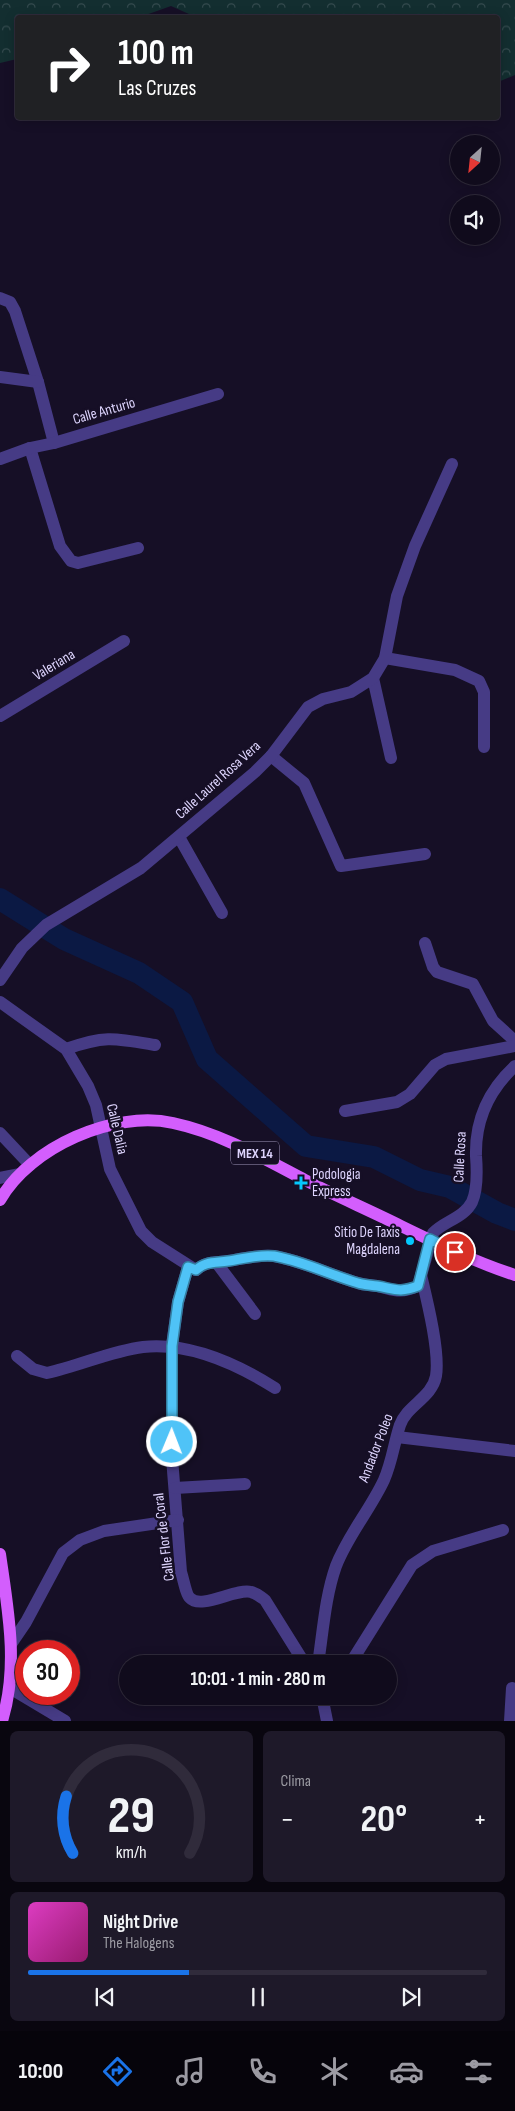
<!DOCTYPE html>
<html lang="es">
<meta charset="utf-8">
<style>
body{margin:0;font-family:"Sofia Sans Condensed",sans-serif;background:#1e1929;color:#f1f3f6;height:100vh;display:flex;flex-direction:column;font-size:19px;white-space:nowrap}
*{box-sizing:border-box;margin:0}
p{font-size:16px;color:#9c9ba3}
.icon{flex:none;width:28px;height:28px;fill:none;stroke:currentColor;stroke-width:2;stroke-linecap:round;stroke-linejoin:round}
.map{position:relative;height:1721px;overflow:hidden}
.panel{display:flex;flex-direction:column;gap:10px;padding:10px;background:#09060f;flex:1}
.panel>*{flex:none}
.banner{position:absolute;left:15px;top:15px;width:485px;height:105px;border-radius:5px;box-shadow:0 2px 12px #0003,0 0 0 1px #302b3b;background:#202124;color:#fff;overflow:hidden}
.needle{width:32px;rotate:207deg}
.controls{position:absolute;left:450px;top:135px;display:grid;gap:10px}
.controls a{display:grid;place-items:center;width:50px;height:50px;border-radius:50%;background:#100b1c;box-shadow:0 2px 12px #0003,0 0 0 1px #302b3b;font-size:25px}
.speed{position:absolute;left:15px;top:1640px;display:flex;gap:10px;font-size:25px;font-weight:700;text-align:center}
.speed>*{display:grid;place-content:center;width:65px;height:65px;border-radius:50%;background:#100b1c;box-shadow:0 2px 12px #0003,0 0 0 1px #302b3b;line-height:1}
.speed .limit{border:8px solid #d22;background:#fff;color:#111}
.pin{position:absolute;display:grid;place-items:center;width:42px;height:42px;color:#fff;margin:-21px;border:2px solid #fff;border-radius:50%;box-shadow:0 1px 5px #0007}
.me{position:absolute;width:55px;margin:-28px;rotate:1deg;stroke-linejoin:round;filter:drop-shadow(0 0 4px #0008)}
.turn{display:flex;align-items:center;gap:18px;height:105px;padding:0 20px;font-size:22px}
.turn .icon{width:65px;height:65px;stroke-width:2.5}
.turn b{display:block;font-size:35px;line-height:42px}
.big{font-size:38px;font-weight:700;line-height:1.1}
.panel .widget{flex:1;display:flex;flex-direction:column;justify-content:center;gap:8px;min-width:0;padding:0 18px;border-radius:8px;background:#1e1929}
.panel .dial{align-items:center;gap:0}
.dial svg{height:130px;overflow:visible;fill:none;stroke:#302b3b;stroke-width:7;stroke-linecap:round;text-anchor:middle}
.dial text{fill:#f1f3f6;stroke:none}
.song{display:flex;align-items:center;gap:15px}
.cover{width:60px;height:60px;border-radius:8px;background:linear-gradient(135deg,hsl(310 70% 55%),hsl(320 70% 35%))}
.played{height:5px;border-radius:2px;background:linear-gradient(90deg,#1a73e8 35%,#302b3b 35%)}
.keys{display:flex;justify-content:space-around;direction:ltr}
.heat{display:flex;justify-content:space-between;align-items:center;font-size:28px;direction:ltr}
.panel .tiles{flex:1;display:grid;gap:10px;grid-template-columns:1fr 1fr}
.widget:last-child{grid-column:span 2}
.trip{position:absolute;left:119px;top:1655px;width:278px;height:50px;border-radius:25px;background:#100b1c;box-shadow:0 2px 12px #0003,0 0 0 1px #302b3b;font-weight:700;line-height:50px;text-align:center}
.menu{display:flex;height:80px;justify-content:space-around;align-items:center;background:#06040b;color:#9c9ba3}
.menu .icon{width:35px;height:35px}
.menu .selected{color:#1a73e8}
.menu b{font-size:22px;color:#f1f3f6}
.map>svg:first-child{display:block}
.forest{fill:url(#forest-crowns)}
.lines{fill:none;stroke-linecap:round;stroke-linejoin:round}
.river{stroke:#0b1944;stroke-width:22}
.minor{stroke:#463b85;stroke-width:12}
.primary{stroke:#d35efd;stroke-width:12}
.route-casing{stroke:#337fa1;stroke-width:12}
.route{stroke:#4fc3f7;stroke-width:9}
.poi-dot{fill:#04c8fc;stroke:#160f26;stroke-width:2}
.labels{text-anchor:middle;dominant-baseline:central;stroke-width:5;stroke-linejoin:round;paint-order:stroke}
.shield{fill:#160f26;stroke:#a29abd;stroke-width:1}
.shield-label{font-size:14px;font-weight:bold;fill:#ded5fe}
.street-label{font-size:15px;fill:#ded5fe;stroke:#160f26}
.poi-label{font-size:15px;fill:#ded5fe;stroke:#160f26;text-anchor:start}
</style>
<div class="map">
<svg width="515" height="1721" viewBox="0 0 515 1721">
<defs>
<pattern id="forest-crowns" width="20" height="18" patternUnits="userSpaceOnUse" patternTransform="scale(1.25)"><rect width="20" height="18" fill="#132e30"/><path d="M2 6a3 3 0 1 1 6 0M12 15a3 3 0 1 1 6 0" fill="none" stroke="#354b4f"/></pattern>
</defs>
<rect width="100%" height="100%" fill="#160f26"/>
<path class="forest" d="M0 0H515V75L498 82V18H198L171 6 140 17 18 18 17 59 0 63Z"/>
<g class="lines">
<path class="river" d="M0 899 64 939 139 973 182 1002 207 1059 306 1146 374 1157 420 1180 450 1187 497 1213 515 1220"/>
<g class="minor">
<path d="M0 298 10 302 15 311 38 382 54 443"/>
<path d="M0 377 38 382"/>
<path d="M30 448 60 546 71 561 78 563 138 548"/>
<path d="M0 459 30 448 54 443 218 394"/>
<path d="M385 658 455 670 479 681 484 692V747"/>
<path d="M373 678 391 758"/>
<path d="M0 716 124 641"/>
<path d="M271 756 304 783 341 866 425 854"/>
<path d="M179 837 222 913"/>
<path d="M425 943 433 967 437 972 473 984 493 1021 515 1041"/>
<path d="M0 980 22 948 46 925 141 868 255 772 271 756 308 707 323 699 351 692 373 678 385 658 397 596 415 546 452 464"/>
<path d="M0 1002 66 1049 88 1086 96 1105 110 1169 141 1231 152 1242 196 1270"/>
<path d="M66 1049C105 1035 115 1038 155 1045"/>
<path d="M345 1111 397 1102 410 1094 435 1065 446 1059 515 1046"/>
<path d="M0 1133 30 1165"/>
<path d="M0 1178 19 1174"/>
<path d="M216 1262 255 1314"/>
<path d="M196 1270 188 1267 178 1302 172 1345V1458L181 1572C183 1577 186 1595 190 1598 201 1610 236 1588 251 1592 256 1593 261 1597 265 1600L305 1664"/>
<path d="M196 1270C206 1261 215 1263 228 1261 243 1259 259 1254 274 1256 303 1261 330 1275 358 1283 364 1285 371 1285 377 1286 395 1290 399 1294 418 1286L433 1233C444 1221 464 1218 472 1202 478 1189 477 1169 476 1156 475 1120 489 1090 515 1066"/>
<path d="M17 1356 33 1369 47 1373C79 1366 111 1351 143 1347 189 1342 237 1364 275 1388"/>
<path d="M397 1437 515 1451"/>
<path d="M175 1488 245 1484"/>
<path d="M11 1644 26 1622 63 1553 80 1540 104 1531 178 1520"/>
<path d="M318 1664C323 1632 325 1597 336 1566 348 1535 370 1510 384 1480 392 1462 394 1443 400 1425 407 1405 432 1398 436 1376 440 1352 427 1300 421 1275"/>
<path d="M350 1664 412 1565 433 1551 503 1530"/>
<path d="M10 1688 65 1721"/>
<path d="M322 1696 327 1721"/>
<path d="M510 1721 512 1688"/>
</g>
<g class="primary">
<path d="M0 1200C30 1147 114 1110 173 1123 220 1133 263 1158 305 1180 336 1196 369 1210 401 1226 438 1244 475 1262 515 1275"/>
<path d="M0 1554C8 1610 19 1666 2 1721"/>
</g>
</g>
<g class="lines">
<defs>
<path id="route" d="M172 1442V1346L178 1302 188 1267 196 1270C206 1261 215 1263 228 1261 243 1259 259 1254 274 1256 303 1261 330 1275 358 1283 364 1285 371 1285 377 1286 395 1289 399 1293 418 1286L430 1239 455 1252"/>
</defs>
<use href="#route" class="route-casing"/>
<use href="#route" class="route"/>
</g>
<g class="poi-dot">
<path d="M298.5 1175.5h5v5h5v5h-5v5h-5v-5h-5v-5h5z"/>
<circle cx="410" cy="1241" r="5"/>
</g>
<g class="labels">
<rect class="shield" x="231" y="1141.5" width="48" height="23" rx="4"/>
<g class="shield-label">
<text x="255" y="1153">MEX 14</text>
</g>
<g class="street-label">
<text transform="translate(104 411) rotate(-16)">Calle Anturio</text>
<text transform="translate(54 665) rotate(-31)">Valeriana</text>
<text transform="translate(218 780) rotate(-42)">Calle Laurel Rosa Vera</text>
<text transform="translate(117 1129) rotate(77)">Calle Dalia</text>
<text transform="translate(460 1157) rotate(-87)">Calle Rosa</text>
<text transform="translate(376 1448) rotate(-69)">Andador Poleo</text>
<text transform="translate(164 1537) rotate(-97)">Calle Flor de Coral</text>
</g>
<g class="poi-label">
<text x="312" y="1174">Podologia<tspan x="312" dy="17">Express</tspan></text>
<text x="400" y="1232" text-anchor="end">Sitio De Taxis<tspan x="400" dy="17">Magdalena</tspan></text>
</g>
</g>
</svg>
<div class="controls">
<a><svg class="needle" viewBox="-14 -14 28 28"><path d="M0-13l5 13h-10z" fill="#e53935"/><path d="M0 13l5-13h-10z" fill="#9c9ba3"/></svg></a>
<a><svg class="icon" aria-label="sound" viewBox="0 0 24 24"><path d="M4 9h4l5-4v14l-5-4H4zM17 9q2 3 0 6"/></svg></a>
</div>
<div class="speed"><div class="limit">30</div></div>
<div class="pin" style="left:455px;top:1252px;background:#d93025"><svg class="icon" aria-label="arrive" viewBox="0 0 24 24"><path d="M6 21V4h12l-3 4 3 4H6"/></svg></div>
<svg class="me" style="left:172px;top:1442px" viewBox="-20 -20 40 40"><circle r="17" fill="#4fc3f7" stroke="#fff" stroke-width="3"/><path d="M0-11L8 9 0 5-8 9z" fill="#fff"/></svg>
<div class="trip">10:01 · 1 min · 280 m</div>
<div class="banner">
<div class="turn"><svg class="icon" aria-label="right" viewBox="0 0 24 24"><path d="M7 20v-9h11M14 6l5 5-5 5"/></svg><div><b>100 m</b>Las Cruzes</div></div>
</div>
</div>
<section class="panel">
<div class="tiles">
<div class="widget dial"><svg viewBox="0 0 100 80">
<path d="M14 69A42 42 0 1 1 86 69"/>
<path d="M14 69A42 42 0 0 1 10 34" stroke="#1a73e8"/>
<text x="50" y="56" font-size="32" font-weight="700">29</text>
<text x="50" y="72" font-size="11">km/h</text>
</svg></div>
<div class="widget"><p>Clima</p>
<div class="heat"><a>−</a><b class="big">20°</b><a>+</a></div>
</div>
<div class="widget">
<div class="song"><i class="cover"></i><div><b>Night Drive</b><p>The Halogens</p></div></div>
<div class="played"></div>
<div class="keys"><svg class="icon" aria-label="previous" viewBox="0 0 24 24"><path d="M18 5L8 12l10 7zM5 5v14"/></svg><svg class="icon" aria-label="pause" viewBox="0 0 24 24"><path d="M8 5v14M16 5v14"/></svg><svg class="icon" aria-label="next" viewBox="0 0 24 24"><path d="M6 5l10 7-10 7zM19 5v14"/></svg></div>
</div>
</div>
</section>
<nav class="menu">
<b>10:00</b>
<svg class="icon selected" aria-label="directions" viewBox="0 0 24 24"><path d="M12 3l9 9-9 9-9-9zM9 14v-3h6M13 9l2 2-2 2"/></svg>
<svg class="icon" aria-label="music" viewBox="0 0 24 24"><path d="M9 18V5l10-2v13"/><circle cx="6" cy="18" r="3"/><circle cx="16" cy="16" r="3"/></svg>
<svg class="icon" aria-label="phone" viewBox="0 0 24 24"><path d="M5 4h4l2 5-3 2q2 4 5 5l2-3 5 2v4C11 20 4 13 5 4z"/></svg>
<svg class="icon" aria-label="climate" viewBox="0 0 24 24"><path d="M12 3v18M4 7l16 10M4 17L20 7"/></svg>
<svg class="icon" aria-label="car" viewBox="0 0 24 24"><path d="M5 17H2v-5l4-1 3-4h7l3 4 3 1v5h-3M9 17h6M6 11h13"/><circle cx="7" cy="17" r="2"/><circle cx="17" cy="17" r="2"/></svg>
<svg class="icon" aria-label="filters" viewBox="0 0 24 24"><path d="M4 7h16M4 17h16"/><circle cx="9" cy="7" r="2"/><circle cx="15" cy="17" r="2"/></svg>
</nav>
